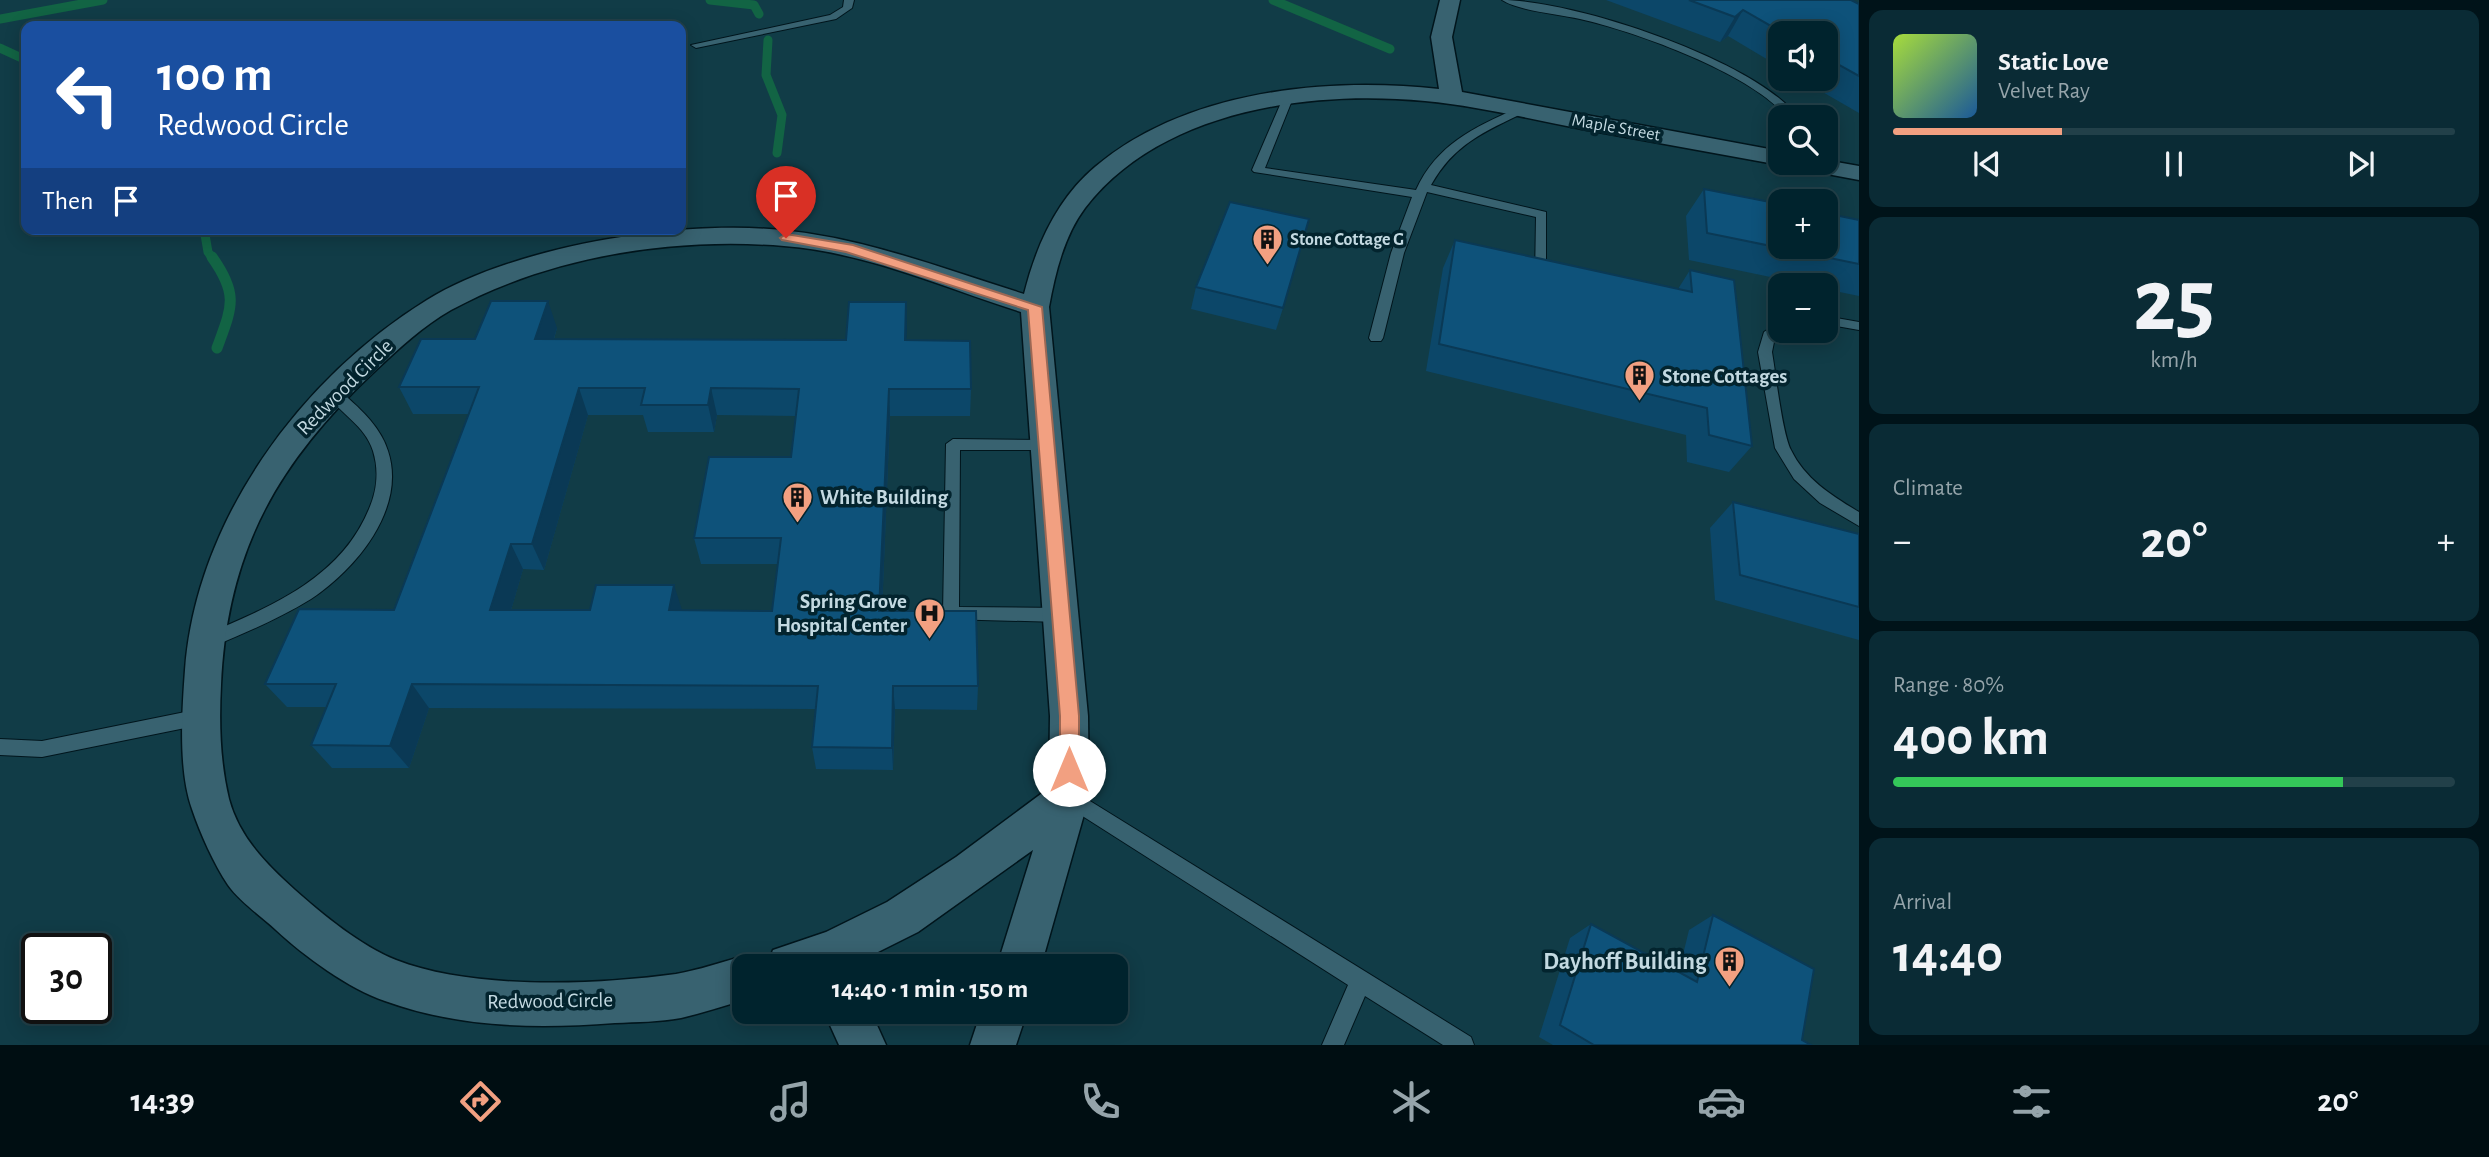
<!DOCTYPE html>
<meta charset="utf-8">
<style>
body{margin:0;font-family:"Alegreya Sans",sans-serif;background:#0a2b35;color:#f1f3f6;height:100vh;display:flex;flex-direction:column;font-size:26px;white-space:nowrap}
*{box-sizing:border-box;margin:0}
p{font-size:23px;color:#95a4aa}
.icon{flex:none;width:38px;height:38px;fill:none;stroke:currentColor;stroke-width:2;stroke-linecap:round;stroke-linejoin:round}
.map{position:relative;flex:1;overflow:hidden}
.drawer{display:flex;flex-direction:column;gap:10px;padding:10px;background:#001319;width:630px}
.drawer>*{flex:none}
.top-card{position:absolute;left:21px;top:21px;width:665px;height:214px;border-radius:14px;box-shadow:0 4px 18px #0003,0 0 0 2px #224049;background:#1a4fa0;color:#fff;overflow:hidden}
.controls{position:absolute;left:1768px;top:21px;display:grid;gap:14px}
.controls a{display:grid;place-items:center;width:70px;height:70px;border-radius:14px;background:#00232d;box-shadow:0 4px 18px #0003,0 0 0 2px #224049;font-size:35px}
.speed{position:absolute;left:21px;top:933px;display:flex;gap:14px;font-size:35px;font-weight:700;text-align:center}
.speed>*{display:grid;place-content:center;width:91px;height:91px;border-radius:50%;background:#00232d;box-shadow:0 4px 18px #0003,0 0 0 2px #224049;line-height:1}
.speed .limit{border:4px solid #111;border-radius:10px;background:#fff;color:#111}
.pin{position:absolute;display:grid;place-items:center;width:60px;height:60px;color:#fff;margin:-72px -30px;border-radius:50% 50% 50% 0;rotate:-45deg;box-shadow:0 0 7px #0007}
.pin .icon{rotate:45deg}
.me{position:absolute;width:77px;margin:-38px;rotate:0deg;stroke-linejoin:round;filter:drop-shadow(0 0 5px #0008)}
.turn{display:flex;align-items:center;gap:24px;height:147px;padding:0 21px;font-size:32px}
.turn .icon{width:91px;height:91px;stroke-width:2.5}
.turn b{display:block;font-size:49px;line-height:60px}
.then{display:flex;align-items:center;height:66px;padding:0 21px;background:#0003;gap:14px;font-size:26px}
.big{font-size:52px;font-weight:600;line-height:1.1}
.drawer .widget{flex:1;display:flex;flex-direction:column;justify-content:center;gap:10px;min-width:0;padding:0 24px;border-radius:14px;background:#0a2b35}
.drawer .dial{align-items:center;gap:0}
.dial b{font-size:91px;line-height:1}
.song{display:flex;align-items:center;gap:21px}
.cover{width:84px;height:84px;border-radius:10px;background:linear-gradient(135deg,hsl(80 70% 55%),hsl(210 70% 35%))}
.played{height:7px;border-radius:4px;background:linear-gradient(90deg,#f2a081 30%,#224049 30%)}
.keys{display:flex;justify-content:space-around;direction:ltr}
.heat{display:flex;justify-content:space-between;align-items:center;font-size:38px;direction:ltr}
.charge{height:10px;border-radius:5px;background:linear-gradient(90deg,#34c759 80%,#224049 0)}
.trip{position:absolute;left:732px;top:954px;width:396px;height:70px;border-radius:14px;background:#00232d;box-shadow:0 4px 18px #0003,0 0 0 2px #224049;font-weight:600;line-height:70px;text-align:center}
.tabs{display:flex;height:112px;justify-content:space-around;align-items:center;background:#000e12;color:#95a4aa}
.tabs .icon{width:49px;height:49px}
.tabs .current{color:#f2a081}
.tabs b{font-size:32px;color:#f1f3f6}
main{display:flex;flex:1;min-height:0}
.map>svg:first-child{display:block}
.built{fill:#113c47;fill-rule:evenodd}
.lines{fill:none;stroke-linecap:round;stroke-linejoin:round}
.stream-far1{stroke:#126444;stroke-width:9}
.stream{stroke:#126444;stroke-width:11}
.service-casing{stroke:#01151c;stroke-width:2}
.minor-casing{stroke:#01151c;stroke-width:3}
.service{fill:#386270;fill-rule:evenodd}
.minor{fill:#386270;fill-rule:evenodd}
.wall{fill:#0c4769;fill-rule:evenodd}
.shaded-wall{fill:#0a3955}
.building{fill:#0e527a;stroke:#0a3955;stroke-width:2;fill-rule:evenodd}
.route{fill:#f2a081;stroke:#9d6854;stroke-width:2}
.labels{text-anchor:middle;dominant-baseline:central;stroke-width:7;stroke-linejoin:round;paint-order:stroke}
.far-street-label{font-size:18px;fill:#c3d9e1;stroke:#03242e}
.far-poi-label{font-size:18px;font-weight:bold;fill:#c3d9e1;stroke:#03242e;text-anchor:start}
.poi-label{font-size:21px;font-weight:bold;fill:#c3d9e1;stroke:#03242e;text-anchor:start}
.street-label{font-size:21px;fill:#c3d9e1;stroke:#03242e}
.near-poi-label{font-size:24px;font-weight:bold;fill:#c3d9e1;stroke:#03242e;text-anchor:end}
</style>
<main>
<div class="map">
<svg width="1859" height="1045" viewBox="0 0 1859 1045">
<rect width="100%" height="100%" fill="#002f3c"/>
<path class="built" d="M0 0H1859V1045H0ZM26 26H681V229H26ZM1780 33H1825V79H1780ZM1780 117H1825V163H1780ZM1780 201H1825V247H1780ZM1780 285H1825V331H1780ZM37 948H96V1008H37ZM744 966H1115V1012H744Z"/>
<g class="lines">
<g class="stream-far1">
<path d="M710 0 754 5 759 14"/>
<path d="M1273 0 1390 49"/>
<path d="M0 19 103 0"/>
<path d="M768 40 766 75 782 115 777 153"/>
<path d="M0 48 26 60"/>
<path d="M204 229 208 252 213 259"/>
</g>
<path class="stream" d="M212 257C239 295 232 307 217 348"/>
<defs>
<g id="service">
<path d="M844 0H854L852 8 836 19 696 48 691 45 830 15 843 7Z"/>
<path d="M1502 0C1574 0 1755 60 1798 117H1787C1750 73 1637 32 1580 19 1559 14 1519 11 1502 0Z"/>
<path d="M1288 95 1293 98 1265 168 1416 190C1437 144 1474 128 1517 108H1525V112C1484 132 1454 144 1431 185L1546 212V282H1536L1535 279 1536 217 1427 192 1404 253 1383 338 1381 341H1371L1369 338 1391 253 1412 197 1254 172 1252 170 1283 98Z"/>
<path d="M1825 316 1859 322V330L1825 324Z"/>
<path d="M1780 321V331H1782L1775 337 1772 352C1776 375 1782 432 1791 450 1805 479 1832 496 1859 512V526L1820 503 1794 479 1775 448 1758 352 1764 332Z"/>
<path d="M333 388 338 389C358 407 380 425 388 451 407 509 355 570 311 599 280 618 247 632 214 646L208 648 202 646 199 641 202 636C267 608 340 580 369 509 377 491 379 470 373 451 365 425 340 414 326 393Z"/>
<path d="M953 439 1046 440 1053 445 1046 450H960L959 607 1061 608 1067 610 1069 615 1067 620 1061 622 945 619 943 614 946 444Z"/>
<path d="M200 709 206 711 209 717 206 723 200 725 42 757 0 755V739L42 741Z"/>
<path d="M1069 788 1471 1037 1474 1045H1443L1365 996 1344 1045H1322L1348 985 1062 803 1060 797 1062 791Z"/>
</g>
<g id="minor">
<path d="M1440 0H1460L1452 37 1462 92 1780 151V163H1789L1780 165C1714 153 1648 141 1582 129 1530 119 1478 106 1425 101 1309 90 1161 110 1085 208 1064 236 1055 274 1049 307L1088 716 1089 797 1041 966H997L1033 850 918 932 850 966H767L773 950 826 932 887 902 956 857 1049 788 1050 716 1021 312C945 288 865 252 784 246 673 237 550 256 451 310 423 326 398 349 375 371 278 462 227 550 221 685 219 723 220 762 229 799 239 837 267 865 295 890 323 915 361 946 396 960 473 990 595 985 676 974 699 970 722 962 744 956L761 966H744V1000C723 1006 702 1013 681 1018 660 1022 637 1022 615 1023 536 1029 460 1028 385 1001 349 989 304 956 276 930 261 916 240 902 228 885 214 864 200 833 192 809 178 770 182 711 185 670 196 520 301 378 427 300 516 245 686 218 790 231 870 240 947 270 1024 294 1036 246 1057 199 1095 167 1186 90 1326 77 1439 89L1431 37Z"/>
<path d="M1825 160 1859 166V180L1795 168 1792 163H1825Z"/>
<path d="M824 1012H871L886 1045H839Z"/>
<path d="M981 1012H1027L1016 1045H970Z"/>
</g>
</defs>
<use href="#service" class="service-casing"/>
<use href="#minor" class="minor-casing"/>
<use href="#service" class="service"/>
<use href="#minor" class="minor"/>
</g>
<g class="wall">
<path d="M1606 0H1851L1859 4V113L1800 79H1825V33H1780V67L1728 36 1720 42Z"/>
<path d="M1704 189 1859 220V296L1825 289V285H1809L1689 260 1686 216Z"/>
<path d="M1455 240 1678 289 1690 270 1752 446 1729 472 1687 462 1686 435 1426 371 1443 268Z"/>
<path d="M1196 287 1283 308 1276 330 1191 309Z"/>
<path d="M906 302V340L971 389 970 416H890L882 611 978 686 977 710 895 709 893 770 816 769 812 747 816 709 429 708 409 768H332L311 745 326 707H287L265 684 394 610 469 414H413L399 387 475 339 557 328 554 339 846 340ZM588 415H643L648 432H714L717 415 796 416 791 457 694 538 701 564H778L772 611 511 610 523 569 544 570Z"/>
<path d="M1733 502 1859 534V640L1715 600 1710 528Z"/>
<path d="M1713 915 1802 1040 1811 1045H1553L1539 1037 1570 938 1591 924 1679 971 1689 930Z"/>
</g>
<g class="shaded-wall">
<path d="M1743 10 1728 36 1720 42 1735 17Z"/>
<path d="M548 301 557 328 545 367 535 339Z"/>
<path d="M906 302 907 329 905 368V340Z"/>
<path d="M579 388 588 415 544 570 532 544Z"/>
<path d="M711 388 717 415 714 432 708 405Z"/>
<path d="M889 389 890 416 881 636 879 611Z"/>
<path d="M511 544 523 569 504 634 490 610Z"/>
<path d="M674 585 682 610H669Z"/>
<path d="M412 684 429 708 409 768 390 746Z"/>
<path d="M893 686 895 709 893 770 892 748Z"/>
</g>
<g class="building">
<path d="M1689 0H1851L1859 4V76L1825 57V33H1783L1743 10 1735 17Z"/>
<path d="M1704 189 1780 204V247H1825V213L1859 220V264L1707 233Z"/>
<path d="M1230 202 1309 219 1283 308 1196 287Z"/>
<path d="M1455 240 1692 292 1690 270 1734 280 1752 446 1709 435 1707 408 1439 344Z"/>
<path d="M491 301H548L535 339 846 340 849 302H906L905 340 970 341 971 389H889L879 611H976L978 686H893L892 748 812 747 818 686 412 684 390 746 311 745 336 684H265L299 609 394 610 479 387H399L421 339H475ZM579 388H645L641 405H708L711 388 799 389 791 457H709L694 538H781L772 611 669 610 674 585H596L590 610H490L511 544H532Z"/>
<path d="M1733 502 1859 534V607L1740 575Z"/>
<path d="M1713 915 1814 969 1802 1040 1811 1045H1594L1560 1025 1591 924 1697 982Z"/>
</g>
<path class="route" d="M786 234 853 245 1042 307 1079 716V770L1076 776 1069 778 1063 776 1060 770V716L1028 310 846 252 782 240 780 238Z"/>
<defs>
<symbol id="building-pin" viewBox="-11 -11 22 30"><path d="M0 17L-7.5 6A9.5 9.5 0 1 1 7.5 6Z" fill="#f2a081" stroke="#03242e"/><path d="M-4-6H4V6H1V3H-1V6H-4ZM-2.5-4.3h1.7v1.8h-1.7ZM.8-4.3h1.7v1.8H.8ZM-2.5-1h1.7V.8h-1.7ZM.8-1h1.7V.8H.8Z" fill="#111"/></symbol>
<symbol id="hospital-pin" viewBox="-11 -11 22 30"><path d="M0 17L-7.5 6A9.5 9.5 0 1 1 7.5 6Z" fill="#f2a081" stroke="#03242e"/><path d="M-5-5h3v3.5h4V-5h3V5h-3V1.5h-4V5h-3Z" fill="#111"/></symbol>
</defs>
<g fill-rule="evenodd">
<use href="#building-pin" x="1250" y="222" width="35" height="47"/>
<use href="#building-pin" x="1622" y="358" width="35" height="47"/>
<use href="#building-pin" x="780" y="480" width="35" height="47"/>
<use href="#hospital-pin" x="912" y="596" width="35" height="47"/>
<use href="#building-pin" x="1712" y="944" width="35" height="47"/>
</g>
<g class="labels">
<g class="far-street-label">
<text transform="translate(1616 128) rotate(10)">Maple Street</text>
</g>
<g class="far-poi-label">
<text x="1290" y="240">Stone Cottage G</text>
</g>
<g class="poi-label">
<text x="1662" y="376">Stone Cottages</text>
<text x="820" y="497">White Building</text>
<text x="907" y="601" text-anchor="end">Spring Grove<tspan x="907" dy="24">Hospital Center</tspan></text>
</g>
<g class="street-label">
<text transform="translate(345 387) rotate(-45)">Redwood Circle</text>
<text transform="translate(550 1001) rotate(-1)">Redwood Circle</text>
</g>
<g class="near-poi-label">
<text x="1707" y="962">Dayhoff Building</text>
</g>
</g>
</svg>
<div class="controls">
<a><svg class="icon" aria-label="sound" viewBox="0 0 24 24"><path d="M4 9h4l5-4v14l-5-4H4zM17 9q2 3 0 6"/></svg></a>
<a><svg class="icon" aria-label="search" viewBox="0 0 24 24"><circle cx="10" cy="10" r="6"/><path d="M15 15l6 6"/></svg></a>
<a>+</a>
<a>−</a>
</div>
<div class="speed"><div class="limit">30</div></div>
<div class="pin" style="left:786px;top:238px;background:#d93025"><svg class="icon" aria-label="arrive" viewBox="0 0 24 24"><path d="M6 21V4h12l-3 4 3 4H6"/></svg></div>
<svg class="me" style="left:1069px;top:770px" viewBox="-20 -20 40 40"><circle r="19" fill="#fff"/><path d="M0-13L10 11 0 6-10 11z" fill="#f2a081"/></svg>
<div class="trip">14:40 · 1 min · 150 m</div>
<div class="top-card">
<div class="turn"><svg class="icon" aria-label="left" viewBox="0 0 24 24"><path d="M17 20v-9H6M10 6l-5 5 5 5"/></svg><div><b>100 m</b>Redwood Circle</div></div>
<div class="then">Then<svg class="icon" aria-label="arrive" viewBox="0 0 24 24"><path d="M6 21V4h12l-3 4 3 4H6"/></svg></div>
</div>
</div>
<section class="drawer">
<div class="widget">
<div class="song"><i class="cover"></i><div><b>Static Love</b><p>Velvet Ray</p></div></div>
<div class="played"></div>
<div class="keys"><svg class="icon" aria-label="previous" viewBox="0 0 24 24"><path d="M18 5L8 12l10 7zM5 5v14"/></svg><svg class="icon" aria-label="pause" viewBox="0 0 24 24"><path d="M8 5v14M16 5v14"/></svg><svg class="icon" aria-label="next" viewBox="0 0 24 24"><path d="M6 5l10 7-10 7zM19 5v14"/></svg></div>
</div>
<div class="widget dial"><b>25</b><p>km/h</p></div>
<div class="widget"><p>Climate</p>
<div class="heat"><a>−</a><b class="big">20°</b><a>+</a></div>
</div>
<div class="widget"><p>Range · 80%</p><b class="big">400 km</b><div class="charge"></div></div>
<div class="widget"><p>Arrival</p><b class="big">14:40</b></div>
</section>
</main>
<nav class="tabs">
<b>14:39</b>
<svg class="icon current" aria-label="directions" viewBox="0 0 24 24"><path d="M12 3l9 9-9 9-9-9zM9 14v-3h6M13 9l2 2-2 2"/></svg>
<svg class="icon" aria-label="music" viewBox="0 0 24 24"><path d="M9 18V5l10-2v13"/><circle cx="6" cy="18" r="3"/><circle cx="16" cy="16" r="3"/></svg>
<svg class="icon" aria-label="phone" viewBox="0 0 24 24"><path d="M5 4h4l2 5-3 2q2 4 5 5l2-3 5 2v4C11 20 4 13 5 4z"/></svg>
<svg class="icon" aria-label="climate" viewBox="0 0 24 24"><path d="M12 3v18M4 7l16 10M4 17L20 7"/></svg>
<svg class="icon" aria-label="car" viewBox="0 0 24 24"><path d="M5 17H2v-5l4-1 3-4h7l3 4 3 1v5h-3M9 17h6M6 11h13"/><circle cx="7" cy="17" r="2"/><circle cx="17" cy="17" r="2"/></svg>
<svg class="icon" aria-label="filters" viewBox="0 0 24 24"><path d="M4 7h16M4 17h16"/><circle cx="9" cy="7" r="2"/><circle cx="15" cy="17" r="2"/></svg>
<b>20°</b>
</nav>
